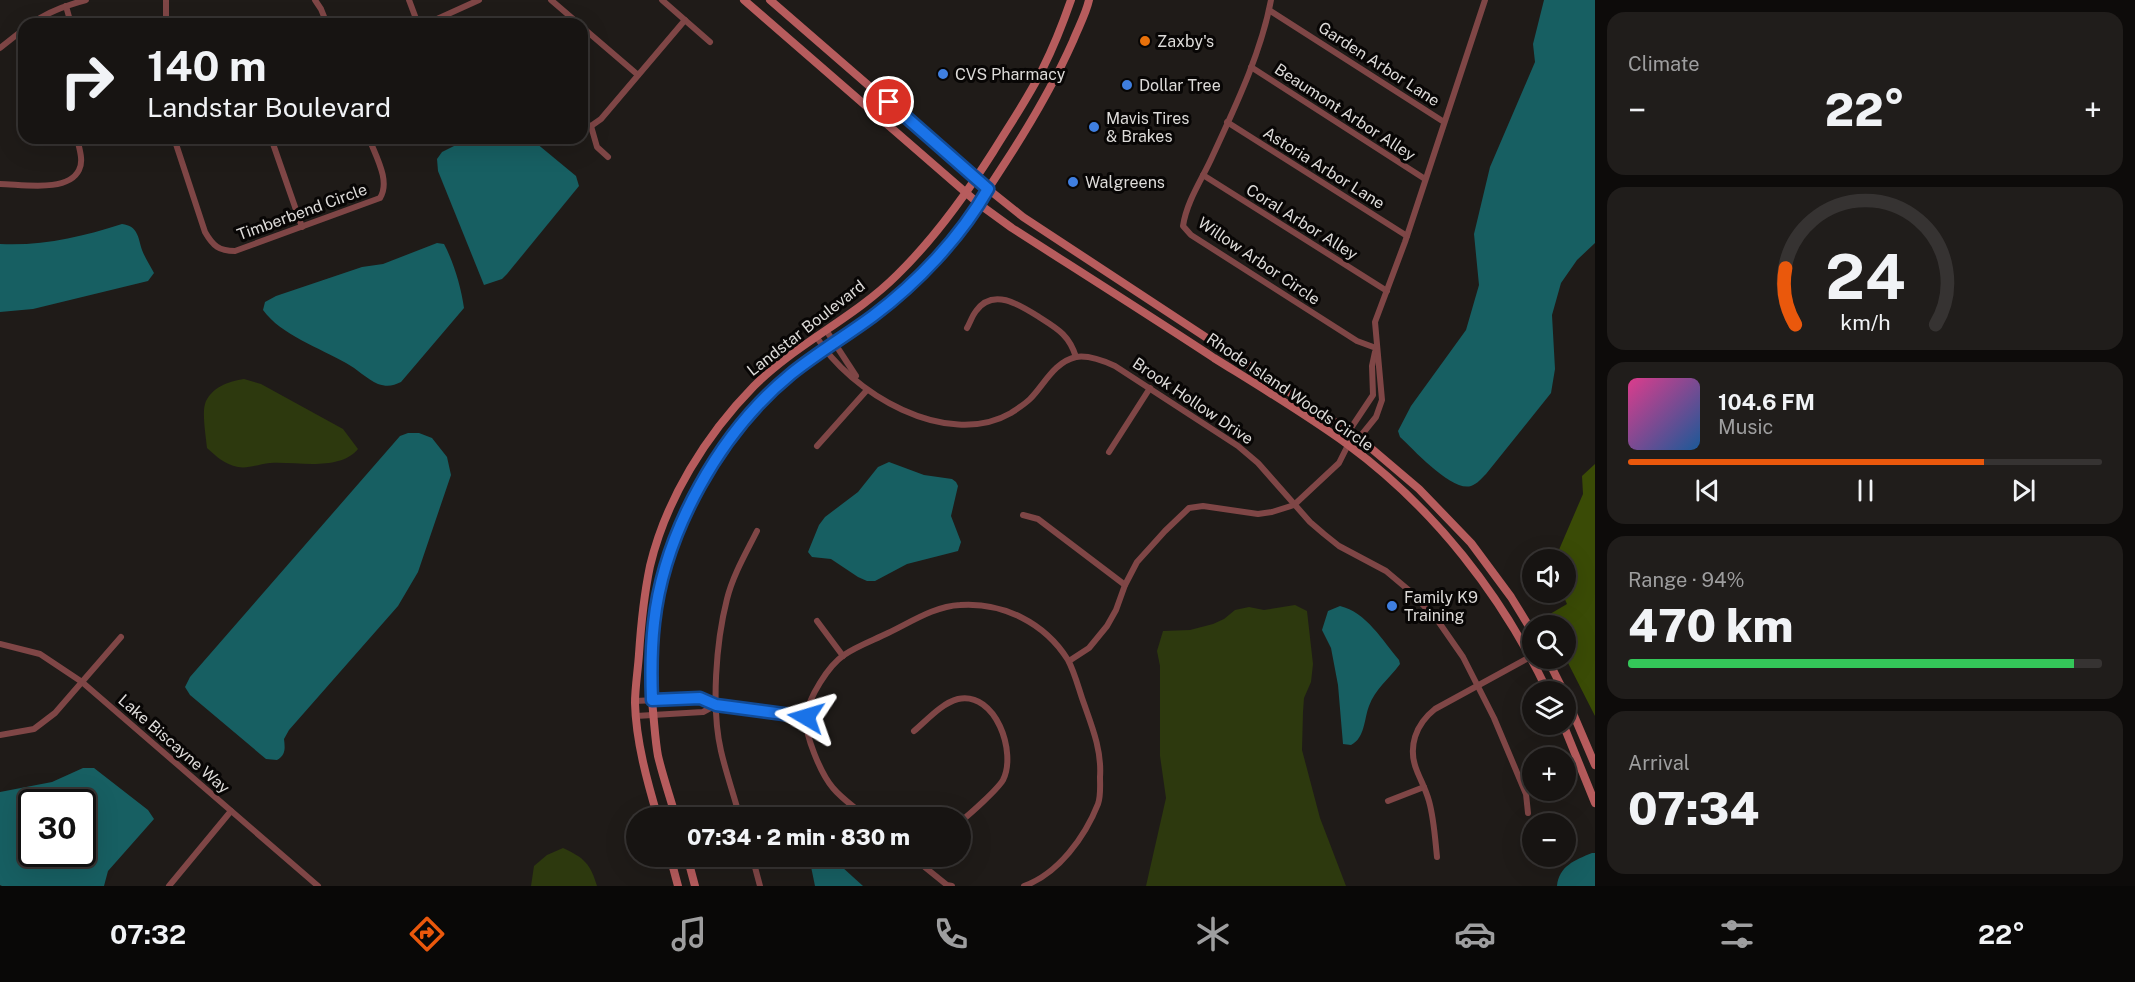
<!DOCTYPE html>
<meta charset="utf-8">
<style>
body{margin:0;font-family:"Public Sans",sans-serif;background:#201d1b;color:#f1f3f6;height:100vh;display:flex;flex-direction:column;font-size:22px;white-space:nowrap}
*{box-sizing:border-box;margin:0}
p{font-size:20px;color:#9e9e9f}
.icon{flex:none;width:33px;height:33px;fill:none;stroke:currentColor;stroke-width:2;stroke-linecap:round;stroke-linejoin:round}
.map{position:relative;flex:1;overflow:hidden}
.details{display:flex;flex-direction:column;gap:12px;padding:12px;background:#0d0b0a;width:540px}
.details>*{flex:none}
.top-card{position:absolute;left:18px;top:18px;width:570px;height:126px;border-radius:18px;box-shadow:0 6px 24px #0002,0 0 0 2px #363332;background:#171412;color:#f1f3f6;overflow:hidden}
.controls{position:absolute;left:1522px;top:549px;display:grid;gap:12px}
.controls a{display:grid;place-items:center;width:54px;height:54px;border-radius:50%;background:#171412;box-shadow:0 6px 24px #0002,0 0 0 2px #363332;font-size:30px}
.speed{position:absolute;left:18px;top:789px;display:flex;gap:12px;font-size:30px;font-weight:700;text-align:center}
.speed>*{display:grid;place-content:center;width:78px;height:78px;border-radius:50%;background:#171412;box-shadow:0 6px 24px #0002,0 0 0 2px #363332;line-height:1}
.speed .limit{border:3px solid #111;border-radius:9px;background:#fff;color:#111}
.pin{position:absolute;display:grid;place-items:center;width:51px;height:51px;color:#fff;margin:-26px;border:3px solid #fff;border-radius:50%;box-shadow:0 2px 6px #0007}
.me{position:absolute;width:66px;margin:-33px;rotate:277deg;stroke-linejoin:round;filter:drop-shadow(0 0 4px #0008)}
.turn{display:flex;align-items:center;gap:21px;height:126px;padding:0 30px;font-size:27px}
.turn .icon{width:78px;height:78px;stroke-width:2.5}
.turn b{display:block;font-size:42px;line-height:51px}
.big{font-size:45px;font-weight:800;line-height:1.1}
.details .tile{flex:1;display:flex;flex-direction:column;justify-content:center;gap:9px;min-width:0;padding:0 21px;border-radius:18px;background:#201d1b}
.details .dial{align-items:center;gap:0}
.dial svg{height:156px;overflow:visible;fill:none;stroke:#363332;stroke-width:7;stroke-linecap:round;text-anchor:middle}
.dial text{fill:#f1f3f6;stroke:none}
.song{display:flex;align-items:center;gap:18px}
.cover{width:72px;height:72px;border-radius:9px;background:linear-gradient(135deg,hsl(330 70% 55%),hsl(210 70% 35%))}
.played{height:6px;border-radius:3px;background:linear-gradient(90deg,#ea580c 75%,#363332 75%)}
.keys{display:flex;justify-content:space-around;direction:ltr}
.heat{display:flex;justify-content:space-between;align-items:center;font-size:33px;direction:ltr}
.charge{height:9px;border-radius:4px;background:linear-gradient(90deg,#34c759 94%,#363332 0)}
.trip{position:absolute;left:626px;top:807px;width:345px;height:60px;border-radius:30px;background:#171412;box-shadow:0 6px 24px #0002,0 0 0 2px #363332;font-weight:800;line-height:60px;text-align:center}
.dock{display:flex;height:96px;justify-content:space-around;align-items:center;background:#090807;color:#9e9e9f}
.dock .icon{width:42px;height:42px}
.dock .current{color:#ea580c}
.dock b{font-size:27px;color:#f1f3f6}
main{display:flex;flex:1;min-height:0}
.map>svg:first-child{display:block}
.green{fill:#2d390e}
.forest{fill:#3a4b06}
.water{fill:#175f62;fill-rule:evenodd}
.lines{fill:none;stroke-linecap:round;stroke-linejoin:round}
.street{stroke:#7f4646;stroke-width:6}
.secondary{stroke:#b75c5d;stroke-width:8}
.route-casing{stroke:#114b97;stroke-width:15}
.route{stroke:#1a73e8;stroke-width:10}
.food-dot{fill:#e8710a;stroke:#080605;stroke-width:2}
.shop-dot{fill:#3f7fe0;stroke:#080605;stroke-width:2}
.labels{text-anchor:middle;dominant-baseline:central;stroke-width:6;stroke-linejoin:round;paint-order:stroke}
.poi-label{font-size:16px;fill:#dddbd9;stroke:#080605;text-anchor:start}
.street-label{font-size:16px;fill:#dddbd9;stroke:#080605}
</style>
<main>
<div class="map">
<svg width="1595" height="886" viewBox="0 0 1595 886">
<rect width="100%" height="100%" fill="#1f1b18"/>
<g class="green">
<path d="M244 379 261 384 343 429 358 449C339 472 296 461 270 463 259 464 248 469 238 467 224 464 217 457 207 448 206 437 202 414 205 404 210 388 229 381 244 379Z"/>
<path d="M1295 605 1307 611 1313 664 1311 682 1304 698 1303 712 1302 750 1320 818 1346 886H1146L1166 798 1160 756V666L1157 651 1163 631 1190 630 1213 624 1224 619 1235 610 1249 607 1264 610Z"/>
<path d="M563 848C584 858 590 863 597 886H531L534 866 547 855Z"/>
</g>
<path class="forest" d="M1595 464V716L1566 659V626L1549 625 1545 617 1567 604 1562 593 1566 592V560L1555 559 1583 494 1582 476Z"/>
<g class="water">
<path d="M1544 0H1595V243L1577 260 1561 283 1552 315 1555 369 1551 393 1486 474C1482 478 1477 484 1471 486 1452 492 1414 450 1400 437L1398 431 1411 406 1466 330 1479 285 1474 234 1490 167 1535 62 1533 44Z"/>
<path d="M470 138H530L576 176 579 186 507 274 502 279 484 285 438 171 437 159 442 152Z"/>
<path d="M122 224C138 226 138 237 142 250 145 258 150 265 154 273L148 281 33 309 0 312V244C44 246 81 237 122 224Z"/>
<path d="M437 243 444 244C454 263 461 287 464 308L401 382C393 386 387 387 378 384 367 379 357 369 346 363 320 348 281 335 263 310L265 302 276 296 362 267 383 264Z"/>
<path d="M408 433H419L432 438 447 457 451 475 418 572 398 606 289 730 284 739C285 748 286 755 277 760L266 759 190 695 185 687 190 677 400 436Z"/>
<path d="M889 462 924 475 952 479 956 482 958 486 951 516 961 542 958 551 907 564 875 581H867L858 577 831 559 812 557 808 552 819 525 825 517 858 492 878 467Z"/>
<path d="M1340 606C1366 612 1383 641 1399 660L1400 664C1389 679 1375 689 1369 706 1364 719 1365 738 1351 745L1343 744 1338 685 1331 648 1322 630 1328 611Z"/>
<path d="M83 768H94L148 810 154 819 108 871 104 886H2L0 885V792L52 782ZM82 802V854H32V802Z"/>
<path d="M1592 853H1595V886H1557C1559 866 1575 860 1592 853Z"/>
<path d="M809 857H831L863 886H815Z"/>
</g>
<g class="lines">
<g class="street">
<path d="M166 0V24"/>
<path d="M315 0 321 9 327 24"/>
<path d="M409 0 418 24"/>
<path d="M551 0 579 24"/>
<path d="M662 0 710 42"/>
<path d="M1271 0C1261 53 1236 105 1213 155 1203 178 1187 200 1183 226L1191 235 1357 341 1376 348"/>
<path d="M66 6 71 24"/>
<path d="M1269 10 1444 122"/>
<path d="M31 24C47 12 67 5 86 0"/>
<path d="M426 24 479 0"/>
<path d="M582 27 638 75"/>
<path d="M0 48 24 29"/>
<path d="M1251 67 1425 179"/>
<path d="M1227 122 1407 236"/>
<path d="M582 123 591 126"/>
<path d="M591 126 601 119 685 20"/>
<path d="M591 126 597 147 608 157"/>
<path d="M174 138 205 232C213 246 219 251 235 251L380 198C391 181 375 155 369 138"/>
<path d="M271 138 302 227"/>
<path d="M1203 175 1387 291"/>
<path d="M0 184C21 184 68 193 79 170 84 161 79 148 77 138"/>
<path d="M967 328C970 323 972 316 976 311 993 287 1020 305 1039 317 1058 329 1069 335 1076 357"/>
<path d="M826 330 856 376"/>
<path d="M816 336C850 393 947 450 1011 413 1017 409 1025 404 1030 399 1044 385 1054 362 1076 357 1088 355 1104 361 1115 366L1238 446 1258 463 1310 522 1324 534 1339 546 1386 571 1411 592 1438 621 1463 657 1494 718 1526 794 1528 813"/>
<path d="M1348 445 1349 431 1373 395 1372 366 1375 352"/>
<path d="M817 446 867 390"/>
<path d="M1109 452 1150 388"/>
<path d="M1023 515 1038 519 1125 585"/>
<path d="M817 621 843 656"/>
<path d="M0 644 40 654 82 682 318 886"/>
<path d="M1069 661 1089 648 1107 626 1116 610 1125 585 1137 562 1165 531 1189 508 1203 506 1258 514 1272 512 1294 505 1339 463 1348 445 1359 438 1376 417 1382 400 1375 322 1405 242 1485 0"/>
<path d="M635 701 700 698 716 705 806 717"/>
<path d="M636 716 703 712 716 705"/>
<path d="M914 731C927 720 942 703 958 699 996 691 1017 753 1003 780 997 790 970 814 960 822"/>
<path d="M0 735 34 729 55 713 121 637"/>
<path d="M1388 801 1424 787"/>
<path d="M740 818C734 795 726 773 721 751 711 708 716 642 727 599 733 575 746 553 757 531"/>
<path d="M867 818C856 808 842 799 833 788 821 774 804 734 806 716 809 697 828 666 844 655 857 646 874 640 888 633 911 622 935 606 960 605 1003 602 1045 623 1068 660 1074 671 1078 686 1082 698 1091 724 1102 749 1100 777 1100 785 1101 796 1098 804 1085 837 1058 874 1024 886"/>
<path d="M752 856 760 886"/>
<path d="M911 856 947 885 952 886"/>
<path d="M1437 857C1435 838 1434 819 1429 801 1426 790 1421 781 1417 771 1407 747 1416 724 1435 709L1532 656"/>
<path d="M169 886 231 811"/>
</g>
<g class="secondary">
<path d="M744 0 979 204 1012 228C1079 271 1147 314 1214 358 1259 386 1304 413 1347 444 1434 508 1502 595 1548 692"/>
<path d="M770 0 988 189 1023 217 1359 438 1419 489 1471 543 1511 597 1533 633"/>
<path d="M1547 658 1564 692"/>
<path d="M1566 697 1595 765"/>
<path d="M1563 724 1595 803"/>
<path d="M658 818C647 781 636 741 635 703 635 687 638 670 639 654 641 624 644 595 650 566 666 499 706 435 754 386 797 343 854 318 897 275 935 238 965 196 993 152 1010 124 1029 97 1043 68 1054 46 1063 23 1071 0"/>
<path d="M676 818C670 797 663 777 658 756 656 745 655 733 654 722 642 621 669 527 727 445 741 425 756 405 774 388 815 351 866 325 907 288 945 254 974 211 1001 169 1028 128 1053 86 1073 41 1078 28 1086 14 1089 0"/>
<path d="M670 856 678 886"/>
<path d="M687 856 695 886"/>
</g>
</g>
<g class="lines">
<defs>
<path id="route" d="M806 717 716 705 700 698 652 700C651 674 651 649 654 623 664 532 720 432 791 374 817 353 846 336 873 316 917 283 960 238 988 189L889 102"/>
</defs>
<use href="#route" class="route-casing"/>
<use href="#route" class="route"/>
</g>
<circle class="food-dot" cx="1145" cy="41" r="6"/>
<g class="shop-dot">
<circle cx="943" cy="74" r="6"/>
<circle cx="1127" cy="85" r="6"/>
<circle cx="1094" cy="127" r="6"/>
<circle cx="1073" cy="182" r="6"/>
<circle cx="1392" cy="606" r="6"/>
</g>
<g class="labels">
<g class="poi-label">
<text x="1157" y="41">Zaxby's</text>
<text x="955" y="74">CVS Pharmacy</text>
<text x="1139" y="85">Dollar Tree</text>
<text x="1106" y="118">Mavis Tires<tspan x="1106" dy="18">&amp; Brakes</tspan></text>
<text x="1085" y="182">Walgreens</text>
<text x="1404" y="597">Family K9<tspan x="1404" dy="18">Training</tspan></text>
</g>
<g class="street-label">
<text transform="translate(1379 64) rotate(33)">Garden Arbor Lane</text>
<text transform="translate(1345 112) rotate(33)">Beaumont Arbor Alley</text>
<text transform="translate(1324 168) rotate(32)">Astoria Arbor Lane</text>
<text transform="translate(302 212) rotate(-20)">Timberbend Circle</text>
<text transform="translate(1302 222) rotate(32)">Coral Arbor Alley</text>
<text transform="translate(1259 261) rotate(34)">Willow Arbor Circle</text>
<text transform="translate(806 328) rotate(-38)">Landstar Boulevard</text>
<text transform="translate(1290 392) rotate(34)">Rhode Island Woods Circle</text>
<text transform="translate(1193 401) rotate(34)">Brook Hollow Drive</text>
<text transform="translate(174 744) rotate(41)">Lake Biscayne Way</text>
</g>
</g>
</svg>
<div class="controls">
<a><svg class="icon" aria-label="sound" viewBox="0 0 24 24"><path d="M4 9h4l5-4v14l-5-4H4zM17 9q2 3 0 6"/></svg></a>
<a><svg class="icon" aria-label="search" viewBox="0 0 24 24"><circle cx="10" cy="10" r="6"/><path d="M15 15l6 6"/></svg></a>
<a><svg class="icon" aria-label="layers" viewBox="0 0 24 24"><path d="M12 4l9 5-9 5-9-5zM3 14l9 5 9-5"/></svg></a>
<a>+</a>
<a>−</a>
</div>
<div class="speed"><div class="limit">30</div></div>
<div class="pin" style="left:889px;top:102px;background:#d93025"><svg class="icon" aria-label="arrive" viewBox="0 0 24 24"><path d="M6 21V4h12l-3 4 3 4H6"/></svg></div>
<svg class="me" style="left:806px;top:717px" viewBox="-20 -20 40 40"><path d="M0-17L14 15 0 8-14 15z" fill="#1a73e8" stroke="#fff" stroke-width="4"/></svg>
<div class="trip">07:34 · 2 min · 830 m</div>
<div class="top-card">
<div class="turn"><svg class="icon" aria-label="right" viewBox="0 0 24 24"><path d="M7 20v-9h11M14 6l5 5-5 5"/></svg><div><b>140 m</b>Landstar Boulevard</div></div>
</div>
</div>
<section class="details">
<div class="tile"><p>Climate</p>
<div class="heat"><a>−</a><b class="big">22°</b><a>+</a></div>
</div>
<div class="tile dial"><svg viewBox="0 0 100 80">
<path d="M14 69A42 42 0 1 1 86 69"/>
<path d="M14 69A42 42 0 0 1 9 40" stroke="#ea580c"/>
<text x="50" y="56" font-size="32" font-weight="700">24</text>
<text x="50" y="72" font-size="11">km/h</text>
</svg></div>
<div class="tile">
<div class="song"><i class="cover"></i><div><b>104.6 FM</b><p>Music</p></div></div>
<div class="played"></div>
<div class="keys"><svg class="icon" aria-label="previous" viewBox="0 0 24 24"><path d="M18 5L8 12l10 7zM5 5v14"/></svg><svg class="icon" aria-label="pause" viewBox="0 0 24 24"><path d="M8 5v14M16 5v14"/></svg><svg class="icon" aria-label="next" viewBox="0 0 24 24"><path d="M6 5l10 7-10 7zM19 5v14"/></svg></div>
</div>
<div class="tile"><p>Range · 94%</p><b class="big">470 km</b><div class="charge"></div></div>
<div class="tile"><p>Arrival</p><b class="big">07:34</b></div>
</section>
</main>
<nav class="dock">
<b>07:32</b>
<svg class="icon current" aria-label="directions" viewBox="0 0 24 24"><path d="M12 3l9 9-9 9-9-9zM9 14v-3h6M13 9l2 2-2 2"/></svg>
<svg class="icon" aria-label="music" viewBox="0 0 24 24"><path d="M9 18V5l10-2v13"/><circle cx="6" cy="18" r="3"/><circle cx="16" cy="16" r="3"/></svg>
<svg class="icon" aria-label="phone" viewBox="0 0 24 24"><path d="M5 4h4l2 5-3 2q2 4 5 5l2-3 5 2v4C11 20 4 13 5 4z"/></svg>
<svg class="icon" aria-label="climate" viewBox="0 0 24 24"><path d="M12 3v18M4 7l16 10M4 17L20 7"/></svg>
<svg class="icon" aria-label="car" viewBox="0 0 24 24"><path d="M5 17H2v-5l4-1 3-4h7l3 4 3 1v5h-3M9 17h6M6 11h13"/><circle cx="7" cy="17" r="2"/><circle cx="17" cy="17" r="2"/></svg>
<svg class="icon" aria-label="filters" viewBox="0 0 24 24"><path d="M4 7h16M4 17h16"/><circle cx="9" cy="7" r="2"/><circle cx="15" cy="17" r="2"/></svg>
<b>22°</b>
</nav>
